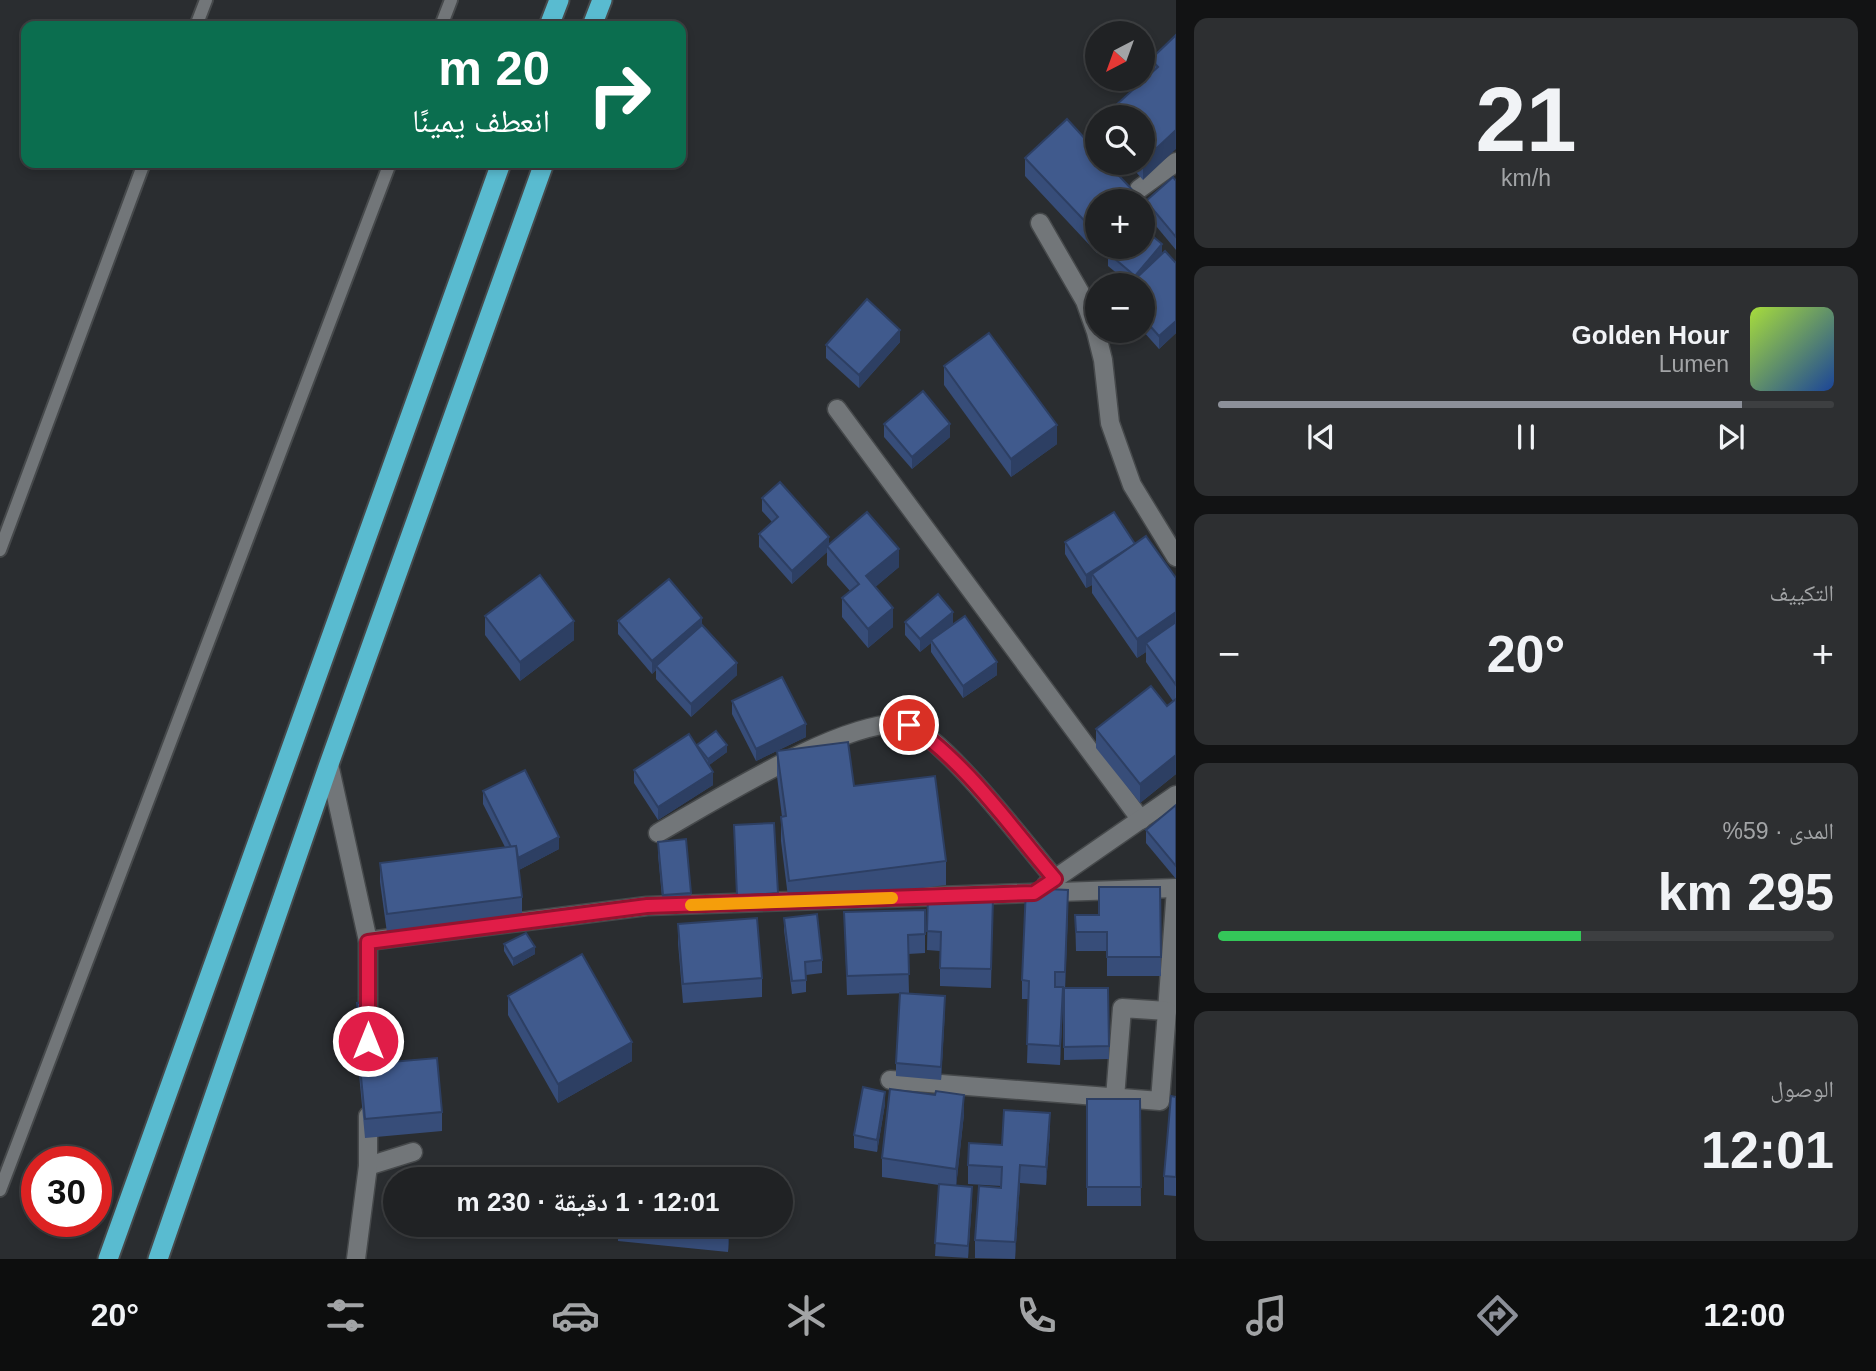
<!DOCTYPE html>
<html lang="ar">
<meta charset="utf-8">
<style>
body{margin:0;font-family:Arial,"Noto Naskh Arabic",sans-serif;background:#2d2f31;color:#f1f3f6;direction:rtl;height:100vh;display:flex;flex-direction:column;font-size:26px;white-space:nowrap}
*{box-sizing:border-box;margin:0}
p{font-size:23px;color:#a2a4a6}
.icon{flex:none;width:38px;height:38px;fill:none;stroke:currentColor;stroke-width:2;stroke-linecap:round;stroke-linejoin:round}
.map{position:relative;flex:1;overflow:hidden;direction:ltr}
.drawer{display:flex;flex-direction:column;gap:18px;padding:18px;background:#121314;width:700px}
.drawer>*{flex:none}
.hud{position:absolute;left:21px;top:21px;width:665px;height:147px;border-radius:14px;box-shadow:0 4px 10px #0003,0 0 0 2px #3d3f41;direction:rtl;background:#0b6e4f;color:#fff;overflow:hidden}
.needle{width:46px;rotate:221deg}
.controls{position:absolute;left:1085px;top:21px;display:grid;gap:14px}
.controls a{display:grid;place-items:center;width:70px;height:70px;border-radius:50%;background:#202224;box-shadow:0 4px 10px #0003,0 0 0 2px #3d3f41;font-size:35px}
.speed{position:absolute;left:21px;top:1146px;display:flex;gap:14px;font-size:35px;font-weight:700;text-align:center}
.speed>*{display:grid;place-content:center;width:91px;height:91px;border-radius:50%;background:#202224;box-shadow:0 4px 10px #0003,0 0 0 2px #3d3f41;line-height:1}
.speed .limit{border:10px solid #d22;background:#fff;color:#111}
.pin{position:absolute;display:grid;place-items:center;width:60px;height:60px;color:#fff;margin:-30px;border:4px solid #fff;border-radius:50%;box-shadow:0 2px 7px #0007}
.me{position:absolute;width:77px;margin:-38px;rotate:0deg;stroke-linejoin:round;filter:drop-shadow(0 0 5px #0008)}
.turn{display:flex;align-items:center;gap:24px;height:147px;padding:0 21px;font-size:32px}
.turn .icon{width:91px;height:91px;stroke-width:2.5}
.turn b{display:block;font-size:49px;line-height:60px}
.big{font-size:52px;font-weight:700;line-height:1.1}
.drawer .widget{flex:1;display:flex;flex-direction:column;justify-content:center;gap:10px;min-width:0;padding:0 24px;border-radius:14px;background:#2d2f31}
.drawer .dial{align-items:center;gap:0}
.dial b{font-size:91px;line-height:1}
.song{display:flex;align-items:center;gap:21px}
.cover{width:84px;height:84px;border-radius:10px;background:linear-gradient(135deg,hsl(80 70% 55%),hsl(220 70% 35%))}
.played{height:7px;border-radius:4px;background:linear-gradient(90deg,#8c9099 85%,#3d3f41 85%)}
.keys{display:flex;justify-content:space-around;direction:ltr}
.heat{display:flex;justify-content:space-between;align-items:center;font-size:38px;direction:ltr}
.charge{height:10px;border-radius:5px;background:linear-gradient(90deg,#34c759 59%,#3d3f41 0)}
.trip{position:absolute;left:383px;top:1167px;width:410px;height:70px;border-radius:35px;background:#202224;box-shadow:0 4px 10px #0003,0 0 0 2px #3d3f41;font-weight:700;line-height:70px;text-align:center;direction:rtl}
.menu{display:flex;height:112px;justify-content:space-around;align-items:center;background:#0d0e0e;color:#a2a4a6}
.menu .icon{width:49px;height:49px}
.menu .on{color:#8c9099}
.menu b{font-size:32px;color:#f1f3f6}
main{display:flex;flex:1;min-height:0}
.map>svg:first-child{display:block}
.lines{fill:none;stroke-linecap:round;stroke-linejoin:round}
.service-casing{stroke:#46494b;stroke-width:16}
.minor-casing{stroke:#46494b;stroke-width:21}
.trunk-casing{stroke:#46494b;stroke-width:23}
.service{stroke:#727679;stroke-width:12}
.minor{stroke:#727679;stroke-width:18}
.trunk{stroke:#59bbd0;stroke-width:19}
.wall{fill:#374d79}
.shaded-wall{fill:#2d3f63}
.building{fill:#405a8d;stroke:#2d3f63;stroke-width:2}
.route-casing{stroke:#92132f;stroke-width:18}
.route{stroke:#e11d48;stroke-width:12}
.slow{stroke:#f59e0b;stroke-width:12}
</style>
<main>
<section class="drawer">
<div class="widget dial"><b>21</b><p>km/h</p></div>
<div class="widget">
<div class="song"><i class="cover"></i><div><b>Golden Hour</b><p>Lumen</p></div></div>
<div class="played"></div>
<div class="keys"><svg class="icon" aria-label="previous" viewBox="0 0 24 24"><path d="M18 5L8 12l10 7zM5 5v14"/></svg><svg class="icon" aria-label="pause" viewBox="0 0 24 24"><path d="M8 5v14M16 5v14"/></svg><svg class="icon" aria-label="next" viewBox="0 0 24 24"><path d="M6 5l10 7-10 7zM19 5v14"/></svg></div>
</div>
<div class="widget"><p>التكييف</p>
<div class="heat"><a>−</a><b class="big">20°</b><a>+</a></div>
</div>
<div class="widget"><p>المدى · 59%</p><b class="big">295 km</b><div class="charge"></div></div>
<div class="widget"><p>الوصول</p><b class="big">12:01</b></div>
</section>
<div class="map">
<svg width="1176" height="1259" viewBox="0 0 1176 1259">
<rect width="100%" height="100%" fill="#2a2d30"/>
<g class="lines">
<defs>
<g id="service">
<path d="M196 26 206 0"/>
<path d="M441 26 451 0"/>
<path d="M0 550 144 163"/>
<path d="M0 1190 390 163"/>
</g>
<g id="minor">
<path d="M1139 189 1176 162"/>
<path d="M1040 223 1085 301 1096 332 1103 360 1110 423 1132 485 1176 557"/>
<path d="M837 409 1141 820"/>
<path d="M329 764 368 941V1025"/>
<path d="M658 833C706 806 859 709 909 726 945 738 1027 846 1055 879"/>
<path d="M1046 885 1176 795"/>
<path d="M368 941 647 906 1176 888"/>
<path d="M1167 1011 1176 889"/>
<path d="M890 1080 1160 1101 1167 1011 1122 1008 1115 1098"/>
<path d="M368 1166 413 1152"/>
<path d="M356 1259 368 1166V1116"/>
</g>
<g id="trunk">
<path d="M549 26 559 0"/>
<path d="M592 26 602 0"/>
<path d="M108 1259 501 163"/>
<path d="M158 1259 329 764 544 163"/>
</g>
</defs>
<use href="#service" class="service-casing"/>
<use href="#minor" class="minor-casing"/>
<use href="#trunk" class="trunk-casing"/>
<use href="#service" class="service"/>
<use href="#minor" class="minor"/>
<use href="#trunk" class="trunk"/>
</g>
<g class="wall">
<path d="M1176 35 1143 180 1128 163H1143V117L1151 73V59Z"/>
<path d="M1025 158 1138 201 1097 247H1103L1097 253 1025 176Z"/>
<path d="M1176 181V250L1146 214V201Z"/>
<path d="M1108 253 1162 255 1176 263V333L1159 349 1143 331V285L1130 284 1108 266Z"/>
<path d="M900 342 859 388 826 358V345Z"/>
<path d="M944 366 1057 444 1011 477 944 385Z"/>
<path d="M884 424 950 437 912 469 884 437Z"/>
<path d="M762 498 829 544 899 567 875 587 893 627 868 648 842 617V598L850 591 827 565V552L792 584 759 547V534L772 522 762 511Z"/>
<path d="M1065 542 1135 544 1176 578V774L1140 803 1096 748V729L1167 706 1173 701 1146 662V652L1137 658 1092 593V585L1086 588 1065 554Z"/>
<path d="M485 616 574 640 520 681 485 635Z"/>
<path d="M618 621 702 625 737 675 691 717 656 679V670L652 674 618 634Z"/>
<path d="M905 622 952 625 997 675 963 698 931 652V643L920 652 905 635Z"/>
<path d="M732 701 806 737 756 761 732 714Z"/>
<path d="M697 746 727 752 709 765 713 785 658 820 634 783V770Z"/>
<path d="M777 751 854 786 946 861V885L789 905 781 841V817H782L777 776Z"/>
<path d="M483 791 559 849 519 870 522 897V915L387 933 380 882V863L505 847 483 804Z"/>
<path d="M1176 805V879L1146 843V830Z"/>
<path d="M734 825 778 893V906L737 908Z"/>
<path d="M658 842 691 893V906L663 908 658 855Z"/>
<path d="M1160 887 1161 976H1107V951H1076L1075 915H1099Z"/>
<path d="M928 896 993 898 991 988 940 986V951L927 950Z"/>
<path d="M1068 909 1065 988H1108L1109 1059 1064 1060V991H1063L1060 1065 1027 1063 1029 999H1022V980Z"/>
<path d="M925 910V953L908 954 909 993 847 995 844 912Z"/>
<path d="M784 918 822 960V973L806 975V992L792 994 784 930Z"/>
<path d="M678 924 762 978V997L683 1003 678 943Z"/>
<path d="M504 944 535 954 513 966 504 951Z"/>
<path d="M508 996 632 1061 558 1103 508 1015Z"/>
<path d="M371 1002 375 1054 380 1063 442 1112V1131L365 1138 359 1074V1055H361L357 1003Z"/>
<path d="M945 1009 941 1080 896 1076V1063Z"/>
<path d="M1176 1097V1196L1164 1195V1176Z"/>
<path d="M1087 1099H1140L1141 1206H1087Z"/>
<path d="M885 1104 877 1152 854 1148V1135Z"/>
<path d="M964 1114 956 1186 972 1200 968 1258 935 1256 939 1185 882 1177V1158Z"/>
<path d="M1050 1131 1046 1185 1020 1183 1015 1259 975 1258V1240L1001 1186 968 1184V1165L1002 1145Z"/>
<path d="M618 1225H730L728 1252 618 1241Z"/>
</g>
<g class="shaded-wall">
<path d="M1176 130V149L1143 180V161Z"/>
<path d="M1097 234V247H1103L1097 253Z"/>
<path d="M1162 244V257L1135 285V276Z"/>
<path d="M1176 321V333L1159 349V336Z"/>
<path d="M900 330V342L859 388V375Z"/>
<path d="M950 424V437L912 469V457Z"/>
<path d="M1057 425V444L1011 477V459Z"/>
<path d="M829 537V548L827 546V552L792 584V571Z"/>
<path d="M1135 545 1092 574V585L1086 588V575Z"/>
<path d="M899 549V567L866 595V576Z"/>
<path d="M893 608V627L868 648V629Z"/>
<path d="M953 612V625L931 640V643L920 652V639Z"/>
<path d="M1176 612V631L1146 643V652L1137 658V639Z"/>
<path d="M702 618V631L656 666V670L652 674V661Z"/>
<path d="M574 621V640L520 681V662Z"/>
<path d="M997 662V675L963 698V686Z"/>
<path d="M737 663V675L691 717V704Z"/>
<path d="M806 724V737L756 761V749Z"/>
<path d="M727 745V752L708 766V759Z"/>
<path d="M1176 755V774L1140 803V784Z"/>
<path d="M713 772V785L658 820V807Z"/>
<path d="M559 837V849L517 871V858Z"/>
<path d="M1068 890V909L1065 991V972Z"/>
<path d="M535 947V954L513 966V959Z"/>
<path d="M1063 987V1006L1060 1065V1046Z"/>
<path d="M945 996V1009L941 1080V1067Z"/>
<path d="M632 1042V1061L558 1103V1084Z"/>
<path d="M885 1092V1104L877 1152V1140Z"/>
<path d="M964 1095V1114L956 1188V1169Z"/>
<path d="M1050 1113V1131L1046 1185V1167Z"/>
<path d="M1020 1165V1183L1015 1259V1242Z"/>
<path d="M972 1187V1200L968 1258V1246Z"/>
<path d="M728 1225H730L728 1252Z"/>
</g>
<g class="building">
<path d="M1176 35V130L1143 161V117H1103L1158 67 1151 59Z"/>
<path d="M1067 119 1097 152V163H1107L1138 196 1132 201H1097V234L1025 158Z"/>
<path d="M1173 177 1176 181V237L1146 201Z"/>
<path d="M1143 228 1162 244 1135 276 1108 253 1114 247H1143Z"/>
<path d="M1165 251 1176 263V321L1159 336 1143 318V285H1129Z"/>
<path d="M867 299 900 330 859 375 826 345Z"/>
<path d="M989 333 1057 425 1011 459 944 366Z"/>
<path d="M923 391 950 424 912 457 884 424Z"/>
<path d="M780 482 829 537 792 571 759 534 778 517 762 498Z"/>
<path d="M867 512 899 549 866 576 893 608 868 629 842 598 859 584 827 546Z"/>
<path d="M1114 512 1135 544 1086 575 1065 542Z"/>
<path d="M1146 536 1176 578V612L1137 639 1092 574Z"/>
<path d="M540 575 574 621 520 662 485 616Z"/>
<path d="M669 579 702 618 652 661 618 621Z"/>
<path d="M938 594 953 612 920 639 905 622Z"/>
<path d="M965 616 997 662 963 686 931 640Z"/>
<path d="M1176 622V685L1146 643Z"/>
<path d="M702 625 737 663 691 704 656 666Z"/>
<path d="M782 677 806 724 756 749 732 701Z"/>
<path d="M1151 686 1167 706 1176 699V755L1140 784 1096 729Z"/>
<path d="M716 731 727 745 708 759 697 745Z"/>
<path d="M689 734 713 772 658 807 634 770Z"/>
<path d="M848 742 854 786 935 776 946 861 789 881 781 817 786 816 777 751Z"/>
<path d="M525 770 559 837 518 858 516 846 511 847 483 791Z"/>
<path d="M1176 805V866L1146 830Z"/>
<path d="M774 823 778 893 737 896 734 825Z"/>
<path d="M686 839 691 893 663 895 658 842Z"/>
<path d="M516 846 522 897 387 914 380 863Z"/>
<path d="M1099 887H1160L1161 957H1107V932H1076L1075 915H1099Z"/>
<path d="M1026 888 1068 890 1065 972H1055V987H1063L1060 1046 1027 1044 1029 981 1022 980Z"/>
<path d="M928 896 993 898 991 969 940 968 941 932 927 931Z"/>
<path d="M925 910V934L908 935 909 974 847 976 844 912Z"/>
<path d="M817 914 822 960 805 962 806 980 792 981 784 918Z"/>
<path d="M757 918 762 978 683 984 678 924Z"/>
<path d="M526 933 535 947 513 959 504 944Z"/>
<path d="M582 954 632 1042 558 1084 508 996Z"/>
<path d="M1064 988H1108L1109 1046 1064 1047Z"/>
<path d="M900 993 945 996 941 1067 896 1063Z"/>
<path d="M371 1002 375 1052 361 1053 357 1003Z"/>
<path d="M380 1054V1063L437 1058 442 1112 365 1119 359 1055Z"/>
<path d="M863 1087 885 1092 877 1140 854 1135Z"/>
<path d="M890 1089 935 1095 936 1091 964 1095 956 1169 882 1158Z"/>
<path d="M1171 1096 1176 1097V1177L1164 1176Z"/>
<path d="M1087 1099H1140L1141 1187H1087Z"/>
<path d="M1004 1110 1050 1113 1046 1167 1020 1165 1015 1242 975 1240 979 1186 1001 1188 1002 1167 968 1165 969 1143 1002 1145Z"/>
<path d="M624 1166 733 1177V1180H623Z"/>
<path d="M939 1184 972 1187 968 1246 935 1243Z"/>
<path d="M650 1225H728V1233Z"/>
</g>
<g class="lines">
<defs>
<path id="route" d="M368 1041V942L647 906 1034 893 1055 879C1013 830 963 758 909 725"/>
</defs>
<use href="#route" class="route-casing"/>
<use href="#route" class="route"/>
<path class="slow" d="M691 905 892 898"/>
</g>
</svg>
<div class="controls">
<a><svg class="needle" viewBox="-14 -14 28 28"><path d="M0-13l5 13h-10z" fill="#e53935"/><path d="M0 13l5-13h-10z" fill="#a2a4a6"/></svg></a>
<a><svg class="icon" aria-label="search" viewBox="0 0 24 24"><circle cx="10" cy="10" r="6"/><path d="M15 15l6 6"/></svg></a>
<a>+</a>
<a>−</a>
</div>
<div class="speed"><div class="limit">30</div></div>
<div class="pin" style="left:909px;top:725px;background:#d93025"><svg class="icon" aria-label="arrive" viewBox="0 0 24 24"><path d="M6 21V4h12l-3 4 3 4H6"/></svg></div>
<svg class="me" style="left:368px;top:1041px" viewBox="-20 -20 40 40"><circle r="17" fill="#e11d48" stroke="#fff" stroke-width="3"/><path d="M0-11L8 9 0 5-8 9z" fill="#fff"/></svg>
<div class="trip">12:01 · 1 دقيقة · 230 m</div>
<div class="hud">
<div class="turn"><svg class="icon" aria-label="right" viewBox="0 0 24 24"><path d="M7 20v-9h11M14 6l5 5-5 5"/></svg><div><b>20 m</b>انعطف يمينًا</div></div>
</div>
</div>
</main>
<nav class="menu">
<b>12:00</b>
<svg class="icon on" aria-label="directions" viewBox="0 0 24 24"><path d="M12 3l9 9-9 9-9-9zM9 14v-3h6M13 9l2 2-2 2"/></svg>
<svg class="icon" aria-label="music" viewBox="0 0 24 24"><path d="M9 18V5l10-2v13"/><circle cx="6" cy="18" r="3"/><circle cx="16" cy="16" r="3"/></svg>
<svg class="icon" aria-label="phone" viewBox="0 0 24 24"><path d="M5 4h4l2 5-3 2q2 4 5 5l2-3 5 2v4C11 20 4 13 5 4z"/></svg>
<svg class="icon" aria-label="climate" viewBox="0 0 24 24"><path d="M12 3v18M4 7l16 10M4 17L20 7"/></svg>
<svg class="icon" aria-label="car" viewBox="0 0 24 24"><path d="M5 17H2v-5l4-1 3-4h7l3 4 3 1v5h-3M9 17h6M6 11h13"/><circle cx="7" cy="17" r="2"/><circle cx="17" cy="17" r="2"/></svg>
<svg class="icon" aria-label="filters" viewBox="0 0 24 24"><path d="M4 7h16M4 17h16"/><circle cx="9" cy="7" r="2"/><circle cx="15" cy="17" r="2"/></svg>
<b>20°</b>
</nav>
